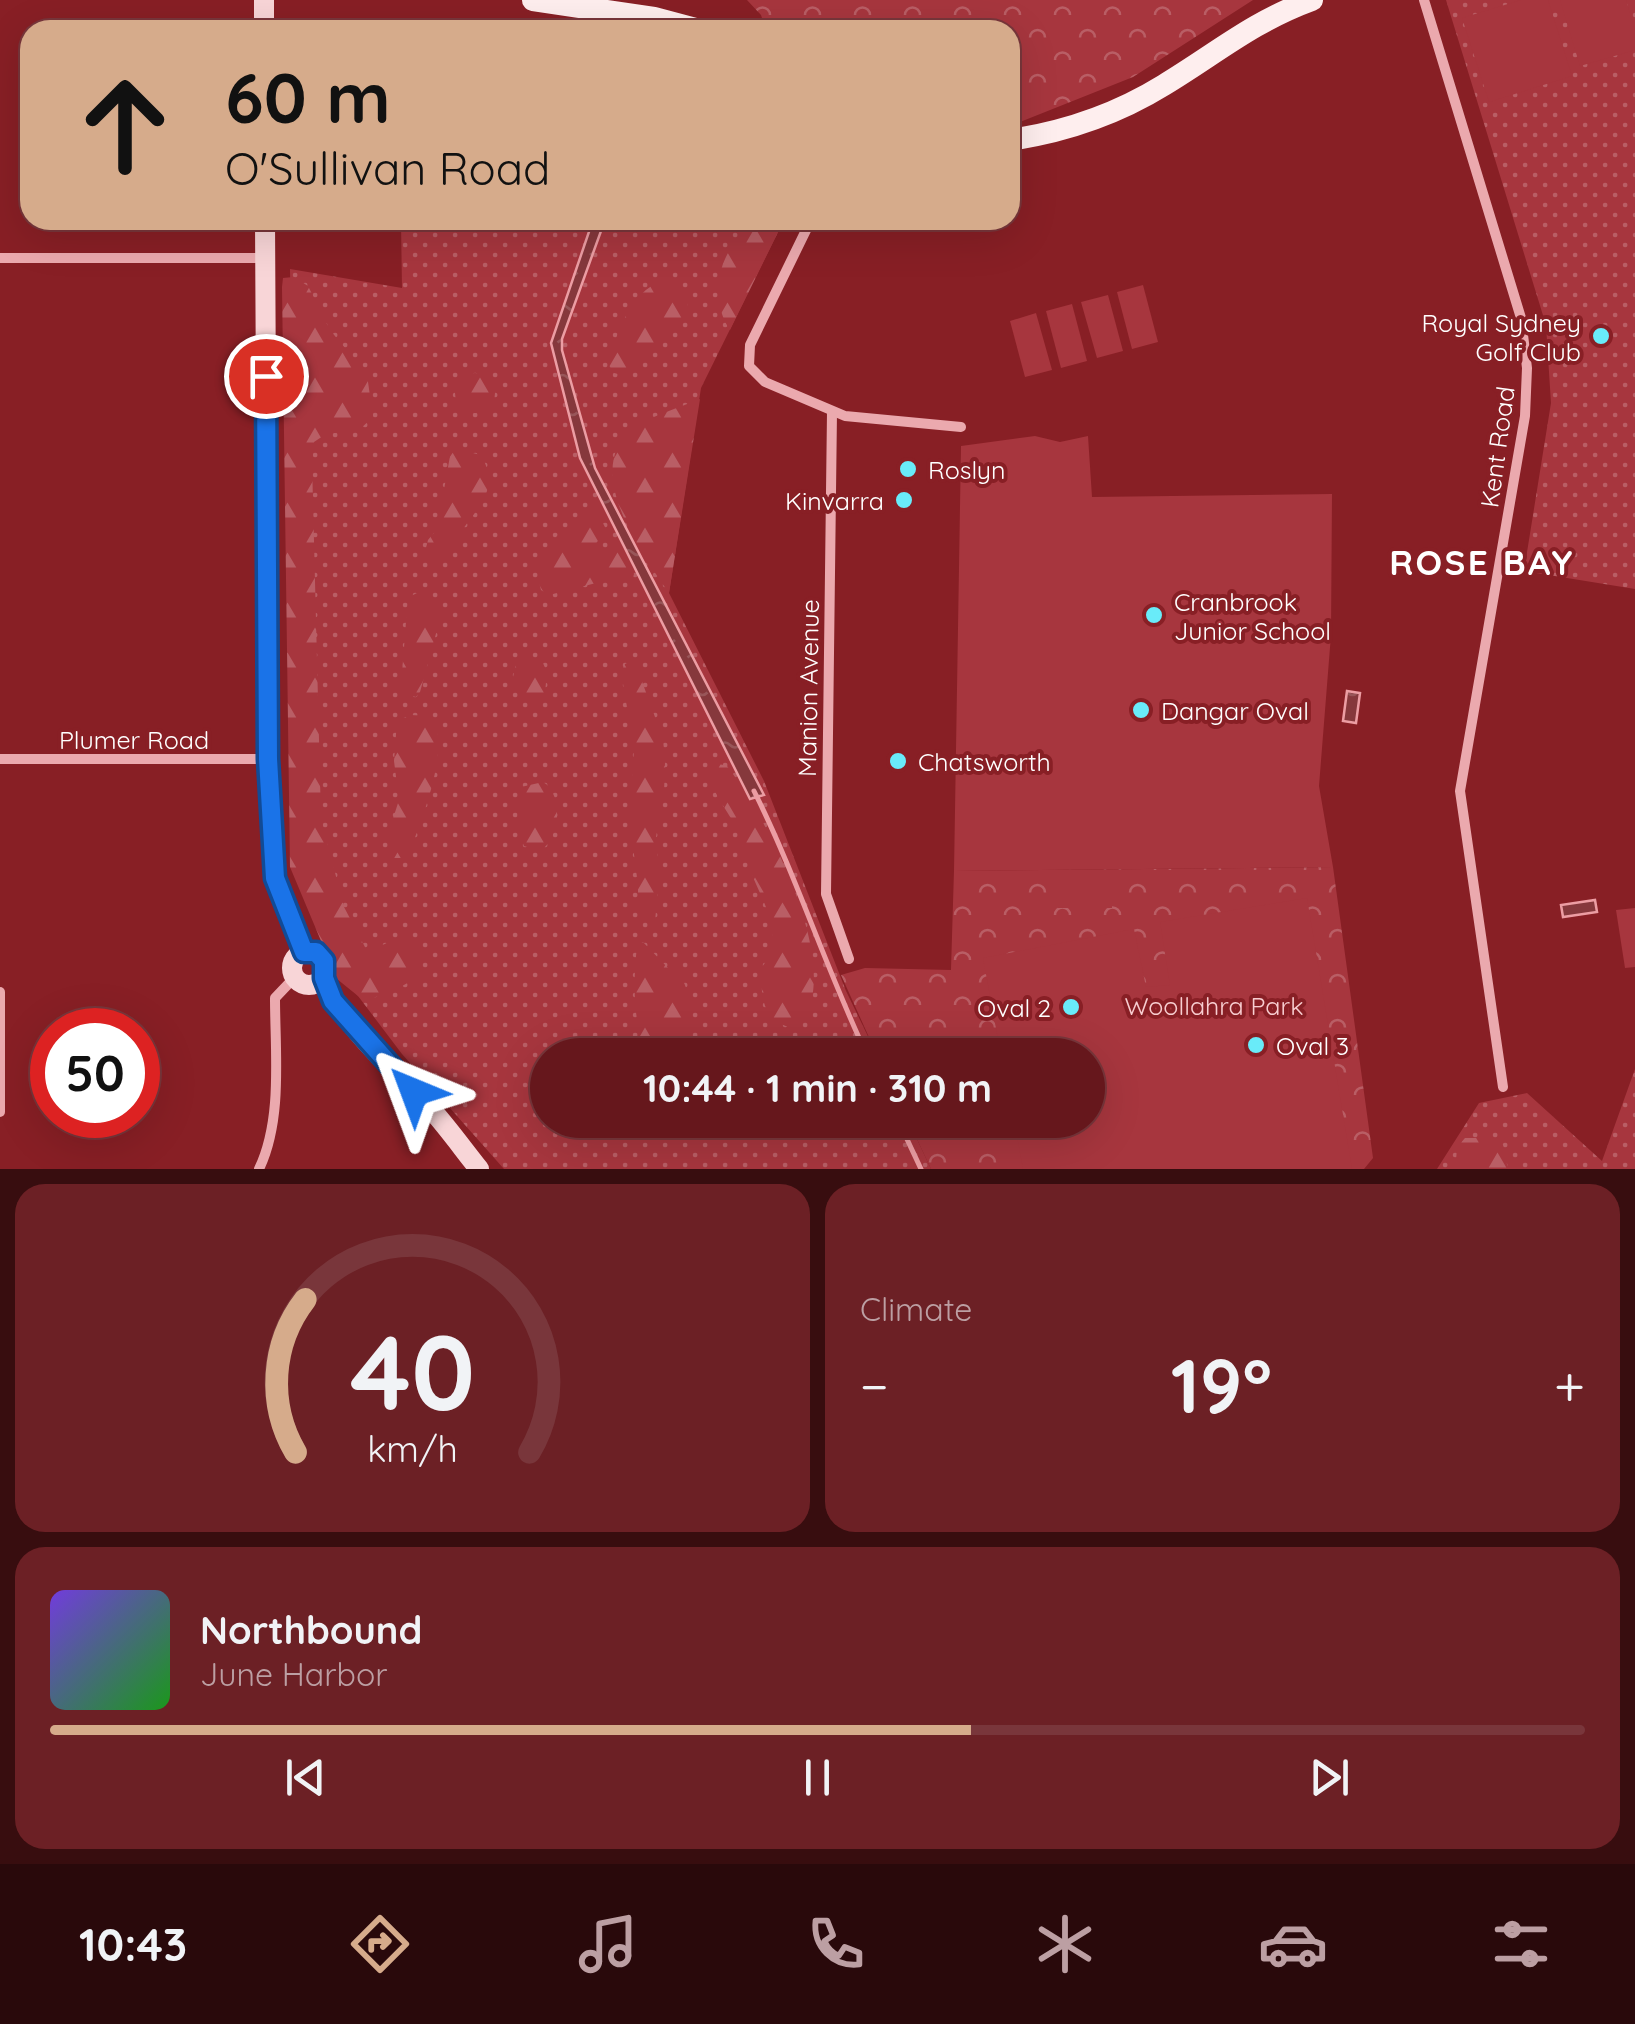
<!DOCTYPE html>
<meta charset="utf-8">
<style>
body{margin:0;font-family:Quicksand,sans-serif;background:#6c2025;color:#f1f3f6;height:100vh;display:flex;flex-direction:column;font-size:38px;white-space:nowrap}
*{box-sizing:border-box;margin:0}
p{font-size:32px;color:#bc9fa3}
.icon{flex:none;width:55px;height:55px;fill:none;stroke:currentColor;stroke-width:2;stroke-linecap:round;stroke-linejoin:round}
.map{position:relative;height:1169px;overflow:hidden}
.side{display:flex;flex-direction:column;gap:15px;padding:15px;background:#380d0f;flex:1}
.side>*{flex:none}
.banner{position:absolute;left:20px;top:20px;width:1000px;height:210px;border-radius:30px;box-shadow:0 10px 40px #0002,0 0 0 2px #79363b;background:#d6ab8b;color:#111;overflow:hidden}
.speed{position:absolute;left:30px;top:1008px;display:flex;gap:20px;font-size:50px;font-weight:700;text-align:center}
.speed>*{display:grid;place-content:center;width:130px;height:130px;border-radius:50%;background:#66171c;box-shadow:0 10px 40px #0002,0 0 0 2px #79363b;line-height:1}
.speed .limit{border:15px solid #d22;background:#fff;color:#111}
.pin{position:absolute;display:grid;place-items:center;width:85px;height:85px;color:#fff;margin:-42px;border:5px solid #fff;border-radius:50%;box-shadow:0 2px 10px #0007}
.me{position:absolute;width:110px;margin:-55px;rotate:316deg;stroke-linejoin:round;filter:drop-shadow(0 0 8px #0008)}
.turn{display:flex;align-items:center;gap:35px;height:210px;padding:0 40px;font-size:45px}
.turn .icon{width:130px;height:130px;stroke-width:2.5}
.turn b{display:block;font-size:70px;line-height:85px}
.big{font-size:75px;font-weight:700;line-height:1.1}
.side .tile{flex:1;display:flex;flex-direction:column;justify-content:center;gap:15px;min-width:0;padding:0 35px;border-radius:30px;background:#6c2025}
.side .dial{align-items:center;gap:0}
.dial svg{height:260px;overflow:visible;fill:none;stroke:#79363b;stroke-width:7;stroke-linecap:round;text-anchor:middle}
.dial text{fill:#f1f3f6;stroke:none}
.song{display:flex;align-items:center;gap:30px}
.cover{width:120px;height:120px;border-radius:15px;background:linear-gradient(135deg,hsl(260 70% 55%),hsl(120 70% 35%))}
.played{height:10px;border-radius:5px;background:linear-gradient(90deg,#d6ab8b 60%,#79363b 60%)}
.keys{display:flex;justify-content:space-around;direction:ltr}
.heat{display:flex;justify-content:space-between;align-items:center;font-size:55px;direction:ltr}
.side .tiles{flex:1;display:grid;gap:15px;grid-template-columns:1fr 1fr}
.tile:last-child{grid-column:span 2}
.trip{position:absolute;left:530px;top:1038px;width:575px;height:100px;border-radius:50px;background:#66171c;box-shadow:0 10px 40px #0002,0 0 0 2px #79363b;font-weight:700;line-height:100px;text-align:center}
.dock{display:flex;height:160px;justify-content:space-around;align-items:center;background:#29090b;color:#bc9fa3}
.dock .icon{width:70px;height:70px}
.dock .on{color:#d6ab8b}
.dock b{font-size:45px;color:#f1f3f6}
.map>svg:first-child{display:block}
.grass{fill:url(#grass-dots)}
.forest{fill:url(#forest-firs)}
.park{fill:url(#park-crowns)}
.pitch{fill:#a7363e}
.water{fill:url(#water-ripples);stroke:#ec9da3;stroke-width:2.5}
.lines{fill:none;stroke-linecap:round;stroke-linejoin:round}
.stream{stroke:#ec9da3;stroke-width:5}
.street{stroke:#eba9ae;stroke-width:10}
.secondary{stroke:#f8d5d7;stroke-width:20}
.primary{stroke:#feeeee;stroke-width:22}
.route-casing{stroke:#114b97;stroke-width:25}
.route{stroke:#1a73e8;stroke-width:18}
.poi-dot{fill:#69ebf9;stroke:#881f25;stroke-width:4}
.labels{text-anchor:middle;dominant-baseline:central;stroke-width:8;stroke-linejoin:round;paint-order:stroke}
.poi-label{font-size:25px;fill:#fff;stroke:#881f25;text-anchor:start}
.street-label{font-size:25px;fill:#fff;stroke:#881f25}
.park-label{font-size:25px;fill:#f8ced1;stroke:#881f25}
.district-label{font-size:35px;font-weight:bold;letter-spacing:2.5px;fill:#fff;stroke:#881f25}
</style>
<div class="map">
<svg width="1635" height="1169" viewBox="0 0 1635 1169">
<defs>
<pattern id="grass-dots" width="8" height="8" patternUnits="userSpaceOnUse" patternTransform="scale(2.5)"><rect width="8" height="8" fill="#a7363e"/><path d="M2 2h.1M6 6h.1" fill="none" stroke="#b95e65" stroke-width="1.8" stroke-linecap="round"/></pattern>
<pattern id="forest-firs" width="22" height="20" patternUnits="userSpaceOnUse" patternTransform="scale(2.5)"><rect width="22" height="20" fill="#a7363e"/><path d="M5 1l3.5 6h-7zM16 11l3.5 6h-7z" fill="#b95e65"/></pattern>
<pattern id="park-crowns" width="20" height="18" patternUnits="userSpaceOnUse" patternTransform="scale(2.5)"><rect width="20" height="18" fill="#a7363e"/><path d="M2 6a3 3 0 1 1 6 0M12 15a3 3 0 1 1 6 0" fill="none" stroke="#b95e65"/></pattern>
<pattern id="water-ripples" width="26" height="14" patternUnits="userSpaceOnUse" patternTransform="scale(2.5)"><rect width="26" height="14" fill="#86383c"/><path d="M2 4q2-2 4 0t4 0M15 11q2-2 4 0t4 0" fill="none" stroke="#985659"/></pattern>
</defs>
<rect width="100%" height="100%" fill="#881f25"/>
<g class="grass">
<path d="M1446 0H1635V589L1524 571 1551 403 1546 325Z"/>
<path d="M401 220H784L701 388 669 593 764 781 846 991 877 1055H548V1120H908L931 1169H504L402 1054 352 988 300 876 290 269 402 288Z"/>
<path d="M1635 1069V1169H1437L1479 1103 1527 1093 1602 1161Z"/>
</g>
<g class="forest">
<path d="M752 220H784L730 330C715 309 715 276 728 253 734 241 745 231 752 220Z"/>
<path d="M294 277 308 286 330 330 359 365 368 382 373 417 359 430 326 434 314 442 312 462 321 819 344 907 366 949C387 949 385 935 414 942L421 954 418 977 388 994 363 1000 337 979 290 867 282 287 283 278Z"/>
<path d="M662 281C686 283 697 310 679 328 671 335 661 340 653 347 642 357 636 367 623 375L614 373 608 364C617 333 630 292 662 281Z"/>
<circle cx="475" cy="393" r="20"/>
<path d="M700 399 669 593C642 554 579 467 635 427 651 416 681 407 700 399Z"/>
<path d="M456 449 481 455C500 488 480 505 463 529 455 542 452 554 439 563L430 561 425 552 428 540 437 529 450 456Z"/>
<path d="M589 512H597L606 529 595 545 596 550 605 556 620 550 626 553 634 574 632 581H604L549 595 541 590C530 552 561 530 589 512Z"/>
<path d="M417 593 434 598 440 619 420 692 416 697 405 694 401 686 407 609 409 597Z"/>
<path d="M528 657 542 661 547 672 545 693 533 702 521 700 513 677 517 660Z"/>
<path d="M631 661 636 665 663 739 665 763 664 793 656 837 659 877 655 922 647 920 638 908V885L630 824 634 748 621 672 625 664Z"/>
<path d="M410 715 432 716C452 747 420 825 407 858H392L388 834 399 800 394 761 397 721Z"/>
<path d="M719 764 727 766C767 818 839 956 805 1018L788 1027C760 1016 761 994 762 967 787 937 762 901 750 870 745 856 741 839 735 825 725 806 708 789 711 767Z"/>
<path d="M543 782C564 794 560 839 540 851L524 846C516 830 516 804 521 787Z"/>
<path d="M643 942 669 969 679 973C692 995 693 1017 691 1042 679 1054 662 1059 645 1053 633 1018 633 982 637 946Z"/>
<path d="M1465 1138H1481L1503 1145 1508 1169H1462L1456 1161 1457 1147Z"/>
</g>
<g class="park">
<path d="M747 0H1253L1133 77 1020 122H1010V30H766L761 15Z"/>
<path d="M1333 867 1373 1158 1364 1169H931L908 1120H1088V1055H877L841 975 865 968 951 970 954 871Z"/>
</g>
<g class="pitch">
<path d="M1521 0H1548L1572 76 1489 102 1462 18Z"/>
<path d="M1560 0H1626L1635 31V50L1580 66Z"/>
<path d="M1143 285 1158 342 1132 349 1117 292Z"/>
<path d="M1108 295 1123 351 1097 358 1081 302Z"/>
<path d="M1072 304 1087 361 1061 368 1046 311Z"/>
<path d="M1036 313 1052 370 1025 377 1010 321Z"/>
<path d="M1035 436 1060 442 1088 436 1092 497 1332 494 1331 635 1319 786 1333 867 954 871 961 446Z"/>
<rect x="1058" y="881" width="54" height="27"/>
<path d="M1307 898 1352 1169H1023L1014 1120H1088V1055H1001L983 958 1134 929 1146 987 1170 985 1160 922Z"/>
<path d="M1635 908V967L1625 968 1616 910Z"/>
</g>
<g class="water">
<path d="M593 220H605L562 339V350L595 468 764 795 750 799 580 458 551 343Z"/>
<path d="M1347 691 1360 693 1356 723 1343 721Z"/>
<path d="M1595 900 1597 912 1563 917 1561 905Z"/>
</g>
<g class="lines">
<g class="stream">
<path d="M754 791C797 877 826 969 867 1055"/>
<path d="M898 1120 921 1169"/>
</g>
<g class="street">
<path d="M1424 0 1521 318 1527 368 1525 416 1460 791 1503 1087"/>
<path d="M811 220 750 345 749 366 765 382 845 416 961 427"/>
<path d="M0 258H266"/>
<path d="M832 412 826 894 849 959"/>
<path d="M0 759H268"/>
<path d="M0 992V1112"/>
<path d="M259 1169C283 1119 275 1052 275 998L294 978"/>
</g>
<g class="secondary">
<path d="M264 0V30"/>
<path d="M265 220 268 759 275 877 304 951"/>
<circle cx="309" cy="968" r="17"/>
<path d="M323 978C346 1030 393 1068 431 1109 448 1128 463 1149 479 1169"/>
</g>
<g class="primary">
<path d="M533 0 654 18 699 30"/>
<path d="M1010 140C1064 132 1117 114 1164 85 1217 53 1252 22 1312 0"/>
</g>
</g>
<g class="lines">
<defs>
<path id="route" d="M266 376 268 759 275 878 304 952H316L324 961V978L333 1001 414 1092"/>
</defs>
<use href="#route" class="route-casing"/>
<use href="#route" class="route"/>
</g>
<g class="poi-dot">
<circle cx="1601" cy="336" r="10"/>
<circle cx="908" cy="469" r="10"/>
<circle cx="904" cy="500" r="10"/>
<circle cx="1154" cy="615" r="10"/>
<circle cx="1141" cy="710" r="10"/>
<circle cx="898" cy="761" r="10"/>
<circle cx="1071" cy="1007" r="10"/>
<circle cx="1256" cy="1045" r="10"/>
</g>
<g class="labels">
<g class="poi-label">
<text x="1581" y="322" text-anchor="end">Royal Sydney<tspan x="1581" dy="29">Golf Club</tspan></text>
<text x="928" y="469">Roslyn</text>
<text x="884" y="500" text-anchor="end">Kinvarra</text>
<text x="1174" y="601">Cranbrook<tspan x="1174" dy="29">Junior School</tspan></text>
<text x="1161" y="710">Dangar Oval</text>
<text x="918" y="761">Chatsworth</text>
<text x="1051" y="1007" text-anchor="end">Oval 2</text>
<text x="1276" y="1045">Oval 3</text>
</g>
<g class="street-label">
<text transform="translate(1497 447) rotate(-82)">Kent Road</text>
<text transform="translate(808 688) rotate(-89)">Manion Avenue</text>
<text x="134" y="739">Plumer Road</text>
</g>
<g class="park-label">
<text x="1214" y="1005">Woollahra Park</text>
</g>
<g class="district-label">
<text x="1482" y="562">ROSE BAY</text>
</g>
</g>
</svg>
<div class="speed"><div class="limit">50</div></div>
<div class="pin" style="left:266px;top:376px;background:#d93025"><svg class="icon" aria-label="arrive" viewBox="0 0 24 24"><path d="M6 21V4h12l-3 4 3 4H6"/></svg></div>
<svg class="me" style="left:414px;top:1092px" viewBox="-20 -20 40 40"><path d="M0-17L14 15 0 8-14 15z" fill="#1a73e8" stroke="#fff" stroke-width="4"/></svg>
<div class="trip">10:44 · 1 min · 310 m</div>
<div class="banner">
<div class="turn"><svg class="icon" aria-label="ahead" viewBox="0 0 24 24"><path d="M12 20V5M6 11l6-6 6 6"/></svg><div><b>60 m</b>O'Sullivan Road</div></div>
</div>
</div>
<section class="side">
<div class="tiles">
<div class="tile dial"><svg viewBox="0 0 100 80">
<path d="M14 69A42 42 0 1 1 86 69"/>
<path d="M14 69A42 42 0 0 1 17 22" stroke="#d6ab8b"/>
<text x="50" y="56" font-size="32" font-weight="700">40</text>
<text x="50" y="72" font-size="11">km/h</text>
</svg></div>
<div class="tile"><p>Climate</p>
<div class="heat"><a>−</a><b class="big">19°</b><a>+</a></div>
</div>
<div class="tile">
<div class="song"><i class="cover"></i><div><b>Northbound</b><p>June Harbor</p></div></div>
<div class="played"></div>
<div class="keys"><svg class="icon" aria-label="previous" viewBox="0 0 24 24"><path d="M18 5L8 12l10 7zM5 5v14"/></svg><svg class="icon" aria-label="pause" viewBox="0 0 24 24"><path d="M8 5v14M16 5v14"/></svg><svg class="icon" aria-label="next" viewBox="0 0 24 24"><path d="M6 5l10 7-10 7zM19 5v14"/></svg></div>
</div>
</div>
</section>
<nav class="dock">
<b>10:43</b>
<svg class="icon on" aria-label="directions" viewBox="0 0 24 24"><path d="M12 3l9 9-9 9-9-9zM9 14v-3h6M13 9l2 2-2 2"/></svg>
<svg class="icon" aria-label="music" viewBox="0 0 24 24"><path d="M9 18V5l10-2v13"/><circle cx="6" cy="18" r="3"/><circle cx="16" cy="16" r="3"/></svg>
<svg class="icon" aria-label="phone" viewBox="0 0 24 24"><path d="M5 4h4l2 5-3 2q2 4 5 5l2-3 5 2v4C11 20 4 13 5 4z"/></svg>
<svg class="icon" aria-label="climate" viewBox="0 0 24 24"><path d="M12 3v18M4 7l16 10M4 17L20 7"/></svg>
<svg class="icon" aria-label="car" viewBox="0 0 24 24"><path d="M5 17H2v-5l4-1 3-4h7l3 4 3 1v5h-3M9 17h6M6 11h13"/><circle cx="7" cy="17" r="2"/><circle cx="17" cy="17" r="2"/></svg>
<svg class="icon" aria-label="filters" viewBox="0 0 24 24"><path d="M4 7h16M4 17h16"/><circle cx="9" cy="7" r="2"/><circle cx="15" cy="17" r="2"/></svg>
</nav>
